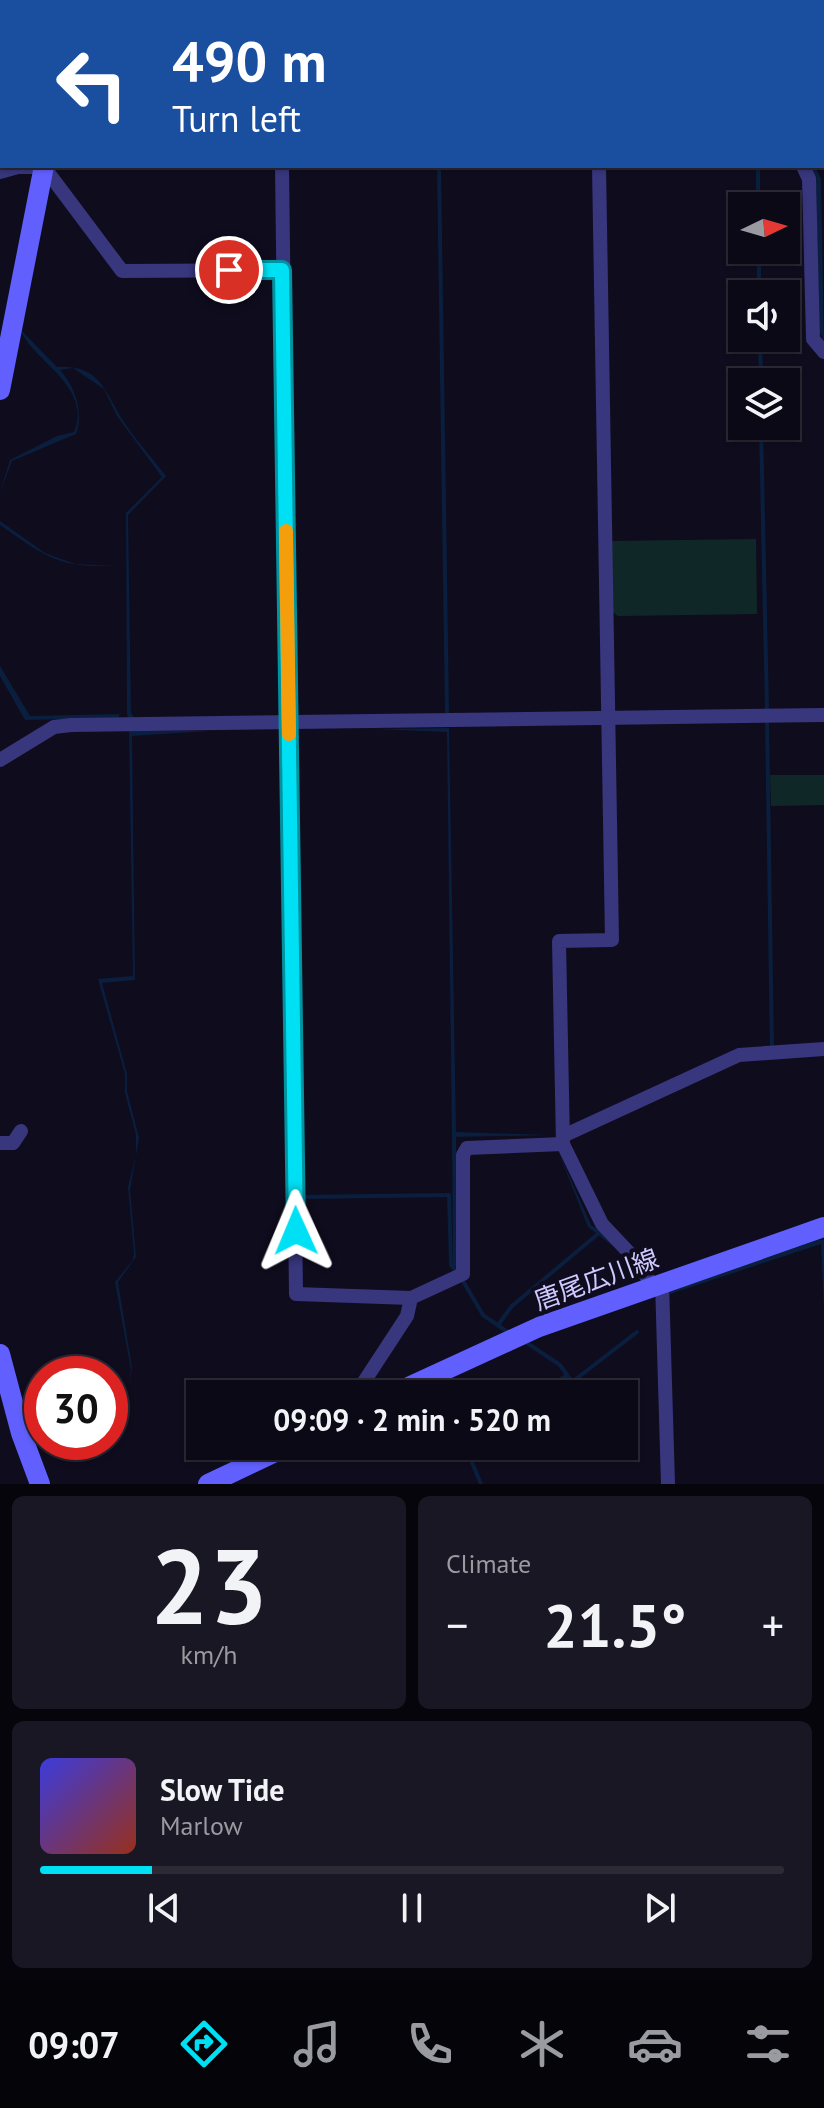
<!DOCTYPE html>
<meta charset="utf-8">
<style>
body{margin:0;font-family:"PT Sans","Noto Sans JP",sans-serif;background:#191723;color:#f1f3f6;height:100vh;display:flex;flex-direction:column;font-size:30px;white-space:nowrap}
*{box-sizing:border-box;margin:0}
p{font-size:26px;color:#9a9aa1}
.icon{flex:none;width:44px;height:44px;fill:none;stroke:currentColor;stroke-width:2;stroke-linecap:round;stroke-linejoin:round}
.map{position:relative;height:1484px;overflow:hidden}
.drawer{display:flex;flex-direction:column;gap:12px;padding:12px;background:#06050c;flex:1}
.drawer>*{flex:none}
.hud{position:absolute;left:0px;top:0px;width:824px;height:168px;box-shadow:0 2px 6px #0004,0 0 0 2px #2b2a35;background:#1a4fa0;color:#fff;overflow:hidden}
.needle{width:52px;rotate:85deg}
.controls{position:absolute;left:728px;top:192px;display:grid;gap:16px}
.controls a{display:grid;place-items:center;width:72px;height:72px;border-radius:0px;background:#0b0916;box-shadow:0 2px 6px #0004,0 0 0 2px #2b2a35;font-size:40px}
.speed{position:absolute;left:24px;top:1356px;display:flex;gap:16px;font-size:40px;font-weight:700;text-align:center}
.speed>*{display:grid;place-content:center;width:104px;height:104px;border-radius:50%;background:#0b0916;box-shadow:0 2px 6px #0004,0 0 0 2px #2b2a35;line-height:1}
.speed .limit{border:12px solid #d22;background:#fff;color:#111}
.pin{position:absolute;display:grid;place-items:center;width:68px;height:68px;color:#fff;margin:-34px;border:4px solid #fff;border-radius:50%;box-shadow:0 2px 8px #0007}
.me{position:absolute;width:88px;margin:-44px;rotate:359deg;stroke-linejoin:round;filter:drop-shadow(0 0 6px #0008)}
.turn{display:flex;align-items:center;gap:28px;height:168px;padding:0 40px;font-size:36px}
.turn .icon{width:104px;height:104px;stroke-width:2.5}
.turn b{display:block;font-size:56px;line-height:68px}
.big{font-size:60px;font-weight:800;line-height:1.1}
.drawer .card{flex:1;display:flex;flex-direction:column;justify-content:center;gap:12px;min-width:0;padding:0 28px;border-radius:12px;background:#191723}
.drawer .dial{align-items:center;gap:0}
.dial b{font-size:104px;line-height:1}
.song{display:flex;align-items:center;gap:24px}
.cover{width:96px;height:96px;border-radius:12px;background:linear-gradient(135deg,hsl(240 70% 55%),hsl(10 70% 35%))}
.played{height:8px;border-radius:4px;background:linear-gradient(90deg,#00e0f4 15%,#2b2a35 15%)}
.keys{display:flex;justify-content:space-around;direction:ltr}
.heat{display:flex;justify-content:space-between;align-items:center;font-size:44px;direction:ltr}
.drawer .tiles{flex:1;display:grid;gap:12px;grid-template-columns:1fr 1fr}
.card:last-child{grid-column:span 2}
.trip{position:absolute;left:186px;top:1380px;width:452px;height:80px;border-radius:0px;background:#0b0916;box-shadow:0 2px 6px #0004,0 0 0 2px #2b2a35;font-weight:800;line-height:80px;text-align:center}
.tab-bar{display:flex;height:128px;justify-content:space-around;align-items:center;background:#040409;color:#9a9aa1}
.tab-bar .icon{width:56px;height:56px}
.tab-bar .active{color:#00e0f4}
.tab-bar b{font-size:36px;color:#f1f3f6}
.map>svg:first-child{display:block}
.green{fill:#0f2827}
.water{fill:#0a1e3e}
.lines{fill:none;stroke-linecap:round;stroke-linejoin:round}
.stream{stroke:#0a1e3e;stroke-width:4}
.street{stroke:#38367d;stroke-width:14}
.secondary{stroke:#6160ff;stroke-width:20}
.route-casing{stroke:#00929f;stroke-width:20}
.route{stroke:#00e0f4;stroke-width:14}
.slow{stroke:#f59e0b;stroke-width:14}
.labels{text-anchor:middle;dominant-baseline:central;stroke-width:8;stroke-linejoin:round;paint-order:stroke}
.street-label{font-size:26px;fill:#cec9ff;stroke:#0f0c1e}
</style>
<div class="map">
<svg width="824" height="1484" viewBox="0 0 824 1484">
<rect width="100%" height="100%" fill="#0f0c1e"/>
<g class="green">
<path d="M756 539 757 614 618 616 611 611V541Z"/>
<path d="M770 775H824V805L771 806Z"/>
</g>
<g class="water">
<path d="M810 166H815L821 179 824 342 819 330 816 186Z"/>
<path d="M20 329 57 367C97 365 103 386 120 416 133 437 151 457 166 476L128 515 131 713 134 717 128 718 127 714 126 513 162 477 117 416 104 389 73 368 60 370C75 386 84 413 76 434L12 461 0 493 10 460 57 436 74 432C93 386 32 361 20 329Z"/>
<path d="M0 521 45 553 75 564 116 566C58 568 46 557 0 525Z"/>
<path d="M0 666 30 716 119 714V718L25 720 0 676Z"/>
<path d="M449 728 456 1132 552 1135 452 1137 447 732 375 729Z"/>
<path d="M129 731H210L132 736 135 980 102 983 127 1074V1091L139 1138 130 1190 136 1257 118 1282 132 1368 128 1392 131 1370 115 1282 133 1260 134 1253 128 1187 136 1155V1135L125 1093V1074L98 979 133 976Z"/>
<path d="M558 1151 591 1225 613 1240 640 1277 618 1250 588 1227Z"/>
<path d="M818 1240H824V1309L821 1244 670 1294V1291Z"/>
</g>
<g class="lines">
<g class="stream">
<path d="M439 166 447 713"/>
<path d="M758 166V206"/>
<path d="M759 250V294"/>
<path d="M760 338 761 382"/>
<path d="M761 426 767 711"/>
<path d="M767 720 772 1051"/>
<path d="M454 1135 455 1265"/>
<path d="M300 1197 449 1195 451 1265 455 1270"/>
<path d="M463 1281 483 1315 509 1333"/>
<path d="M498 1325 512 1306 599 1233"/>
<path d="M524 1341 560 1365 572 1382 637 1332"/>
<path d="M540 1394 567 1375"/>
<path d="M474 1446 468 1453 481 1484"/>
</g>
<g class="street">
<path d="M256 0 262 2"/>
<path d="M278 0V2"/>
<path d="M598 0V2"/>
<path d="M282 166 296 1294 411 1298 407 1316 356 1394"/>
<path d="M599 166 612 940 559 941 563 1144 602 1224 635 1259 652 1285"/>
<path d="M803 166 809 179 813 339 824 352"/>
<path d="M0 172 18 167H44L122 271 282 270"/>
<path d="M0 760 54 727 71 725 824 715"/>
<path d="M563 1136 739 1055 824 1049"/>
<path d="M0 1143H13L21 1131"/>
<path d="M662 1282 668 1484"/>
<path d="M411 1298 463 1274V1155L467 1148 563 1144"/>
</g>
<g class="secondary">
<path d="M76 2 77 0"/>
<path d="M0 390 44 166"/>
<path d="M0 1354 21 1433 40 1484"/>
<path d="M393 1394 539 1327 824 1227"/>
<path d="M208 1484 288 1446"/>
</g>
</g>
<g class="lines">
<defs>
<path id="route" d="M229 270H282L296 1231"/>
</defs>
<use href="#route" class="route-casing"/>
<use href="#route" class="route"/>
<path class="slow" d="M286 531 289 734"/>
</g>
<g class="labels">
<g class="street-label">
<text transform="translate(596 1279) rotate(-20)">唐尾広川線</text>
</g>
</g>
</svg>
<div class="controls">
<a><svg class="needle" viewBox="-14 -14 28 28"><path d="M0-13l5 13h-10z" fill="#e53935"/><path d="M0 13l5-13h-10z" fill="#9a9aa1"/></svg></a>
<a><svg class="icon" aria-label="sound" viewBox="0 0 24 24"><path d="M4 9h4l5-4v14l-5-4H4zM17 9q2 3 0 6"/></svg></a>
<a><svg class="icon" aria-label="layers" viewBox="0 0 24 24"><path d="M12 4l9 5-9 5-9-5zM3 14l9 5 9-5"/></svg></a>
</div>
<div class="speed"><div class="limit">30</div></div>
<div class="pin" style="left:229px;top:270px;background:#d93025"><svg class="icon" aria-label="arrive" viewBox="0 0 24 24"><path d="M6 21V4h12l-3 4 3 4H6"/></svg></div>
<svg class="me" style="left:296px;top:1231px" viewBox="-20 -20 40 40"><path d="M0-17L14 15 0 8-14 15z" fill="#00e0f4" stroke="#fff" stroke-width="4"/></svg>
<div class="trip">09:09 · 2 min · 520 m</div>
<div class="hud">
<div class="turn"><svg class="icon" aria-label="left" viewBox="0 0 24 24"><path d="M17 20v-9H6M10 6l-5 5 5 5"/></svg><div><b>490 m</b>Turn left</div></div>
</div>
</div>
<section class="drawer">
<div class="tiles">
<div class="card dial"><b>23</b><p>km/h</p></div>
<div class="card"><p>Climate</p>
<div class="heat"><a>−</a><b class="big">21.5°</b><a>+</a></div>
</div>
<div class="card">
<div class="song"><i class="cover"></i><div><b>Slow Tide</b><p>Marlow</p></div></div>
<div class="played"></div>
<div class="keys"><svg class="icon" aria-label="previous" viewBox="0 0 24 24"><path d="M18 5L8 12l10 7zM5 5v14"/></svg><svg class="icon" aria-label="pause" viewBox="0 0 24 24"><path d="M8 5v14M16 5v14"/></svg><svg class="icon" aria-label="next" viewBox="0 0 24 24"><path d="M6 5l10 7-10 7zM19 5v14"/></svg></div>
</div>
</div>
</section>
<nav class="tab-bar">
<b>09:07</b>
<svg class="icon active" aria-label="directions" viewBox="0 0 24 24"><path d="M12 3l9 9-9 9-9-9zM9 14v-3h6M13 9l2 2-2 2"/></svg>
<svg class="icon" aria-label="music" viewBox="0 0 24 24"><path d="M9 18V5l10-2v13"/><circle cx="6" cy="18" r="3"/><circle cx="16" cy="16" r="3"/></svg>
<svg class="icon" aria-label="phone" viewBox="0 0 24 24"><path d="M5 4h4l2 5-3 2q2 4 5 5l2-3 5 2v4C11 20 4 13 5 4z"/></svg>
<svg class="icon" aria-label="climate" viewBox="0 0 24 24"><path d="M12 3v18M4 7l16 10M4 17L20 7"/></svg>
<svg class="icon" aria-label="car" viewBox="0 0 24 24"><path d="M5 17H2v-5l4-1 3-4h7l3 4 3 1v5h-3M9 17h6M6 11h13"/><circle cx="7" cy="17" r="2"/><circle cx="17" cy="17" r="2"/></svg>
<svg class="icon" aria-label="filters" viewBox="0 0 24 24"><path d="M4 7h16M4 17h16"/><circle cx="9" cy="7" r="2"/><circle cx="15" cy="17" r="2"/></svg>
</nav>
